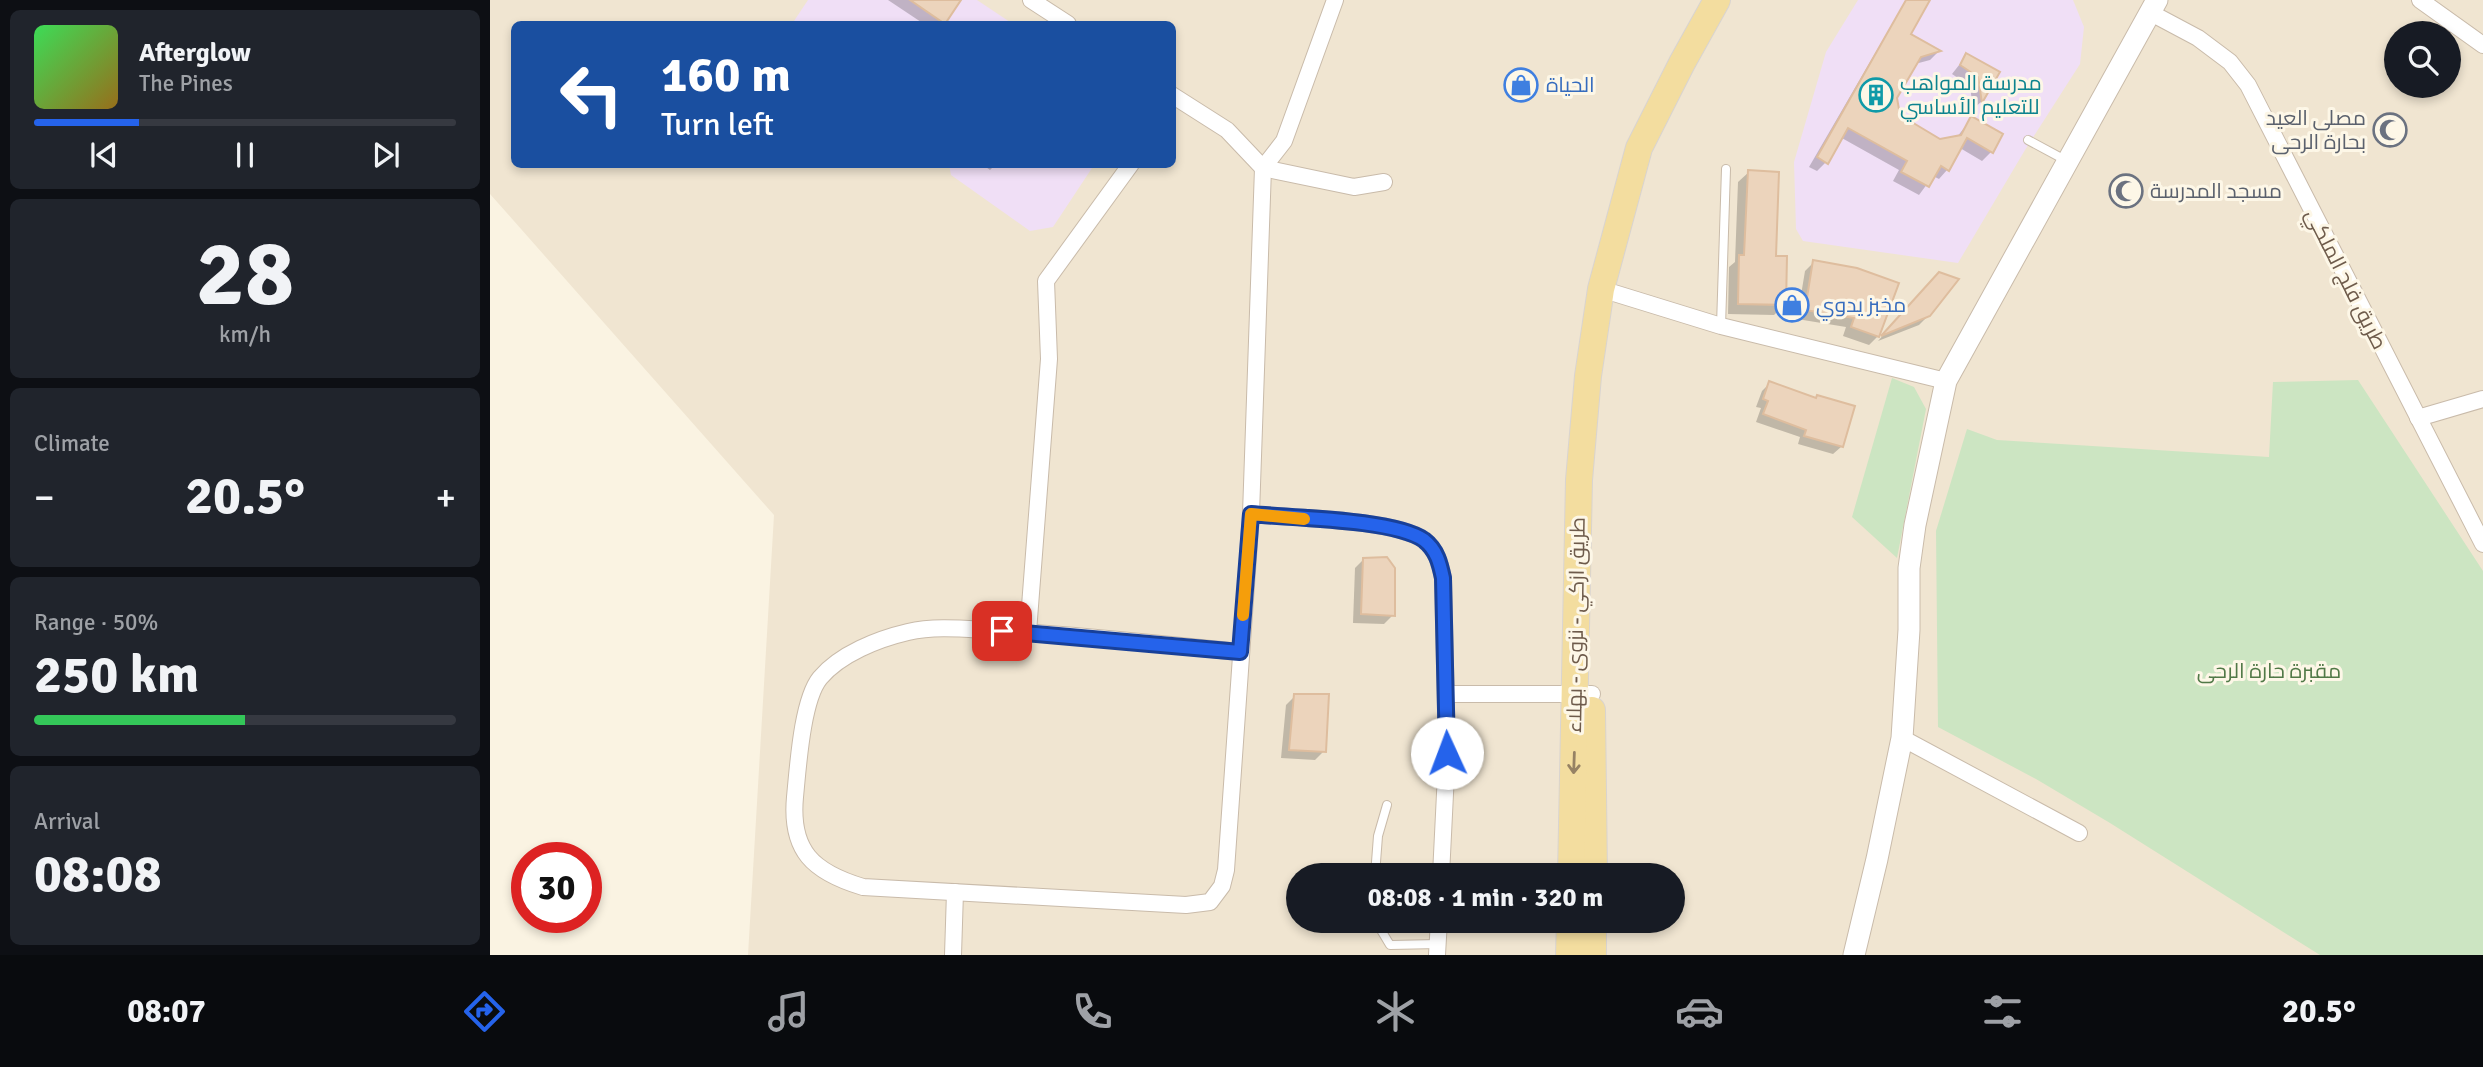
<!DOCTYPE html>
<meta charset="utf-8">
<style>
body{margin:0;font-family:Signika,Cairo,sans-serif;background:#20242c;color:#f1f3f6;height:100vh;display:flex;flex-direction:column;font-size:26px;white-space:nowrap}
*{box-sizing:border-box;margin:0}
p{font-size:23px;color:#9ea1a6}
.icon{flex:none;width:38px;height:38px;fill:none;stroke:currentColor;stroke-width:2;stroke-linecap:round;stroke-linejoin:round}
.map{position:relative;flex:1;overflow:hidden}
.drawer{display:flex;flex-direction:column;gap:10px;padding:10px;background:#0d0f14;width:490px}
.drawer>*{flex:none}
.top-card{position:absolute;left:21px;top:21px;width:665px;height:147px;border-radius:10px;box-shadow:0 4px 10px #0003;background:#1a4fa0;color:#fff;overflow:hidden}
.buttons{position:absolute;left:1894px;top:21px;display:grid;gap:14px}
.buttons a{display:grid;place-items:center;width:77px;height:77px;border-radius:50%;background:#171b24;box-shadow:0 4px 10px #0003;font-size:35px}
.speed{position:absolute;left:21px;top:842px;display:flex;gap:14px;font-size:35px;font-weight:700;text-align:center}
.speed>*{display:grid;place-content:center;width:91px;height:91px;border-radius:50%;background:#171b24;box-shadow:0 4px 10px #0003;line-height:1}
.speed .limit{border:10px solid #d22;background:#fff;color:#111}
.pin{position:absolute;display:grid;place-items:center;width:60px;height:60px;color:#fff;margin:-30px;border-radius:14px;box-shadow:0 4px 10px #0006}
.me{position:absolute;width:77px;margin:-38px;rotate:358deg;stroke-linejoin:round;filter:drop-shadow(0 0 5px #0008)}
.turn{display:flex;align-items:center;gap:24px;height:147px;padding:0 35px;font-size:32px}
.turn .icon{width:91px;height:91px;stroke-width:2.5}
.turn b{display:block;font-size:49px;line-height:60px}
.big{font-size:52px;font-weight:700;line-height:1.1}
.drawer .card{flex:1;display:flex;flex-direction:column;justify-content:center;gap:10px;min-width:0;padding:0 24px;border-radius:10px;background:#20242c}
.drawer .dial{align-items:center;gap:0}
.dial b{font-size:91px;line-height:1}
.song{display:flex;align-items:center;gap:21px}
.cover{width:84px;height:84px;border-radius:10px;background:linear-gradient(135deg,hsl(130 70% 55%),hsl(40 70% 35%))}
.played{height:7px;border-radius:4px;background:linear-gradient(90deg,#2563eb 25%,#363941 25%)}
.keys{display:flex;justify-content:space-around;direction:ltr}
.heat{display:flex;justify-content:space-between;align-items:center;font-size:38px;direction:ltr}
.charge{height:10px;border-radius:5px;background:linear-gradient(90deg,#34c759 50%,#363941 0)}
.trip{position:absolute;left:796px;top:863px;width:399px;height:70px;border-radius:35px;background:#171b24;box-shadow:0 4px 10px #0003;font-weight:700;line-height:70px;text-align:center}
.dock{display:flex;height:112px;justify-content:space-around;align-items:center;background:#090b0e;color:#9ea1a6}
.dock .icon{width:49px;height:49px}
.dock .selected{color:#2563eb}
.dock b{font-size:32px;color:#f1f3f6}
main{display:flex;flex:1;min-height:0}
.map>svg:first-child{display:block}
.residential{fill:#f0e5d1;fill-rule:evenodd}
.education{fill:#f0dff6}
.green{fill:#cce5c2}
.shadow{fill:#0003}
.building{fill:#ecd4bc;stroke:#debd9e;stroke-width:2}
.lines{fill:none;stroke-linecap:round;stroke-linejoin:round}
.service-casing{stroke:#c9bbaa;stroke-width:10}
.minor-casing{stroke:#c9bbaa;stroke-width:18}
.tertiary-casing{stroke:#c9bbaa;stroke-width:23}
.primary-casing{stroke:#d9d4d0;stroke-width:28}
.service{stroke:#fff;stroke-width:8}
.minor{stroke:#fff;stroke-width:16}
.tertiary{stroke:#fff;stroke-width:21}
.primary{stroke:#f3dd9f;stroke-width:26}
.oneway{stroke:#968264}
.route-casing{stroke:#184099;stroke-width:18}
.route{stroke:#2563eb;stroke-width:12}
.slow{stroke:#f59e0b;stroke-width:12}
.labels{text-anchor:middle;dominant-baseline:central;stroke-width:6;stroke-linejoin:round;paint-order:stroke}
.culture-label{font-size:21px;fill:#0d838f;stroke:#fdf7e7;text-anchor:start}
.shop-label{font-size:21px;fill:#366cbe;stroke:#fdf7e7;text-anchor:start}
.worship-label{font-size:21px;fill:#5b616d;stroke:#fdf7e7;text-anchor:end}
.street-label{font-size:21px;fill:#6e5b4b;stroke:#fdf7e7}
.park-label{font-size:21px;fill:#517947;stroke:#fdf7e7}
</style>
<main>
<section class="drawer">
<div class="card">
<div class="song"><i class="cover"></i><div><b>Afterglow</b><p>The Pines</p></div></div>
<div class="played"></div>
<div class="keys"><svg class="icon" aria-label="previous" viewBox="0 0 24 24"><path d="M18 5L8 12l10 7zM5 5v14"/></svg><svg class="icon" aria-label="pause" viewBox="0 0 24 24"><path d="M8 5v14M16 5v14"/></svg><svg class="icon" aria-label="next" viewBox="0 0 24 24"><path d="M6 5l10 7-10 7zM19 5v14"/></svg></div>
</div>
<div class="card dial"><b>28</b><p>km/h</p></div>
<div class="card"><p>Climate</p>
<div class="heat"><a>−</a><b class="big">20.5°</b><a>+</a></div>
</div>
<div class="card"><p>Range · 50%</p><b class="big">250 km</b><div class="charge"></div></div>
<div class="card"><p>Arrival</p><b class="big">08:08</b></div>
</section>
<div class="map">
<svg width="1993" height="955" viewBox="0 0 1993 955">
<rect width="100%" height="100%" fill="#faf3e2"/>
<path class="residential" d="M0 0H1993V955H258L284 515 0 194ZM24 24H682V164H24ZM1906 33H1958V86H1906ZM808 875H1183V920H808Z"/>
<g class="education">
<path d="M318 0H487L523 24H302Z"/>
<path d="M1368 0H1583L1594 27 1590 64 1535 150 1468 263 1313 241 1306 229 1304 162 1336 52Z"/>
<path d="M459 165H458H604L563 227 540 231 461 175Z"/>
</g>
<g class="green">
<path d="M1402 378 1424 387 1436 409 1407 558 1362 517Z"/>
<path d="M1868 380 1993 571V955H1830L1620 823 1546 779 1448 727 1446 531 1477 429 1507 440 1779 457 1783 382Z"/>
</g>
<g class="shadow">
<path d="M398 0H463L452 24H434Z"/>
<path d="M1416 0H1428L1418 34 1449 51 1440 60 1425 64 1405 98 1408 116 1449 141 1467 137 1482 118 1501 152 1492 161 1470 148 1457 170 1449 179 1443 176 1429 195 1403 181 1409 170 1350 137 1336 162 1327 171 1319 167Z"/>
<path d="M1477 55 1507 72 1491 102 1483 109 1480 86 1462 74Z"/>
<path d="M492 164H506L500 170Z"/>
<path d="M1259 172 1284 257 1294 305 1284 315 1238 314 1239 267 1245 262 1248 182Z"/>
<path d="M1324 262 1388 336 1379 345 1353 336 1356 327 1307 319 1315 271Z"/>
<path d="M1440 283 1439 315 1429 325 1388 341Z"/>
<path d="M1280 383 1325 399 1363 407 1351 447 1343 454 1308 444 1310 437 1266 422 1271 408 1266 407 1272 391Z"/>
<path d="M874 559 903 615 894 624 863 623 865 568Z"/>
<path d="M805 696 834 751 825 760 791 758 796 705Z"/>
</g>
<g class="building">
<path d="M420 0H471L455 24Z"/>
<path d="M1416 0H1440L1421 34 1451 51 1431 57 1407 98 1410 115 1450 139 1471 135 1481 116 1513 134 1503 153 1477 138 1459 171 1451 166 1439 187 1411 172 1417 161 1358 128 1338 164 1327 157Z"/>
<path d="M1476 53 1510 72 1492 103 1488 77 1470 65Z"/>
<path d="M1258 170 1289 172 1286 256H1297L1296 305 1248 304 1249 255H1254Z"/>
<path d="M1323 260 1367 268 1409 283 1389 337 1361 327 1364 318 1315 310Z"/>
<path d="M1449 272 1469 279 1440 316 1391 336Z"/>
<path d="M1279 381 1326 398 1327 395 1365 406 1353 447 1314 436 1316 430 1273 414 1278 401 1273 399Z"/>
<path d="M897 557 905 568V616L871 614 873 558Z"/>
<path d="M804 694H839L836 752 799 750Z"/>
</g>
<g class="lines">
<defs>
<g id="service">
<path d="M1538 140 1577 161"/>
<path d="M1231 326 1236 169"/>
<path d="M885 875 888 836 897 805"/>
<path d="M885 920 900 945 948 944"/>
</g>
<g id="minor">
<path d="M541 0 578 24"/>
<path d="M1930 0 1993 45"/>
<path d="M1661 13 1708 38 1740 62 1758 85 1993 544"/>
<path d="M682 95 737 130 773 168 864 187 894 182"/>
<path d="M1111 289 1231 326 1456 381"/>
<path d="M1928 418 1993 399"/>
<path d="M761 514C801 518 904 519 934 540 947 550 950 564 953 578L957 753 951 875"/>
<path d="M538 632 559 359 556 281 641 164"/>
<path d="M750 652C671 644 592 635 513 631 482 630 448 625 418 632 388 639 350 654 330 678 312 700 308 767 305 797 300 851 323 872 373 887L696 905 720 902 732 886 736 870 761 514 773 168 794 141 845 0"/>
<path d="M956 694H1102"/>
<path d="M1412 738 1589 833"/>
<path d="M463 955 465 892"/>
<path d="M947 955 949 920"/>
</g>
<path id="tertiary" d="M1364 955 1387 859 1412 738 1419 630V568L1425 525 1456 381 1667 0"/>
<g id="primary">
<path d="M1102 710 1104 875"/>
<path d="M1081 875 1089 480 1098 376 1111 289 1149 148 1192 63 1227 0"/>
<path d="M1079 955 1080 920"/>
<path d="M1103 955V920"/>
</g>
</defs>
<use href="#service" class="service-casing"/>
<use href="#minor" class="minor-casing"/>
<use href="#tertiary" class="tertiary-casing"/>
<use href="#primary" class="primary-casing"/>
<use href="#service" class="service"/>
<use href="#minor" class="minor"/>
<use href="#tertiary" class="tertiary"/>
<use href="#primary" class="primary"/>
</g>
<defs><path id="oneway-shaft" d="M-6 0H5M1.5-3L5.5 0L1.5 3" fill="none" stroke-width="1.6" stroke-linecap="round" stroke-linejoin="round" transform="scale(1.75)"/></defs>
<use class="oneway" href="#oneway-shaft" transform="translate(1084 763) rotate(92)"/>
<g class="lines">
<defs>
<path id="route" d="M512 631 750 652 761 514C801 518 904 519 934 540 947 550 950 564 953 578L957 753"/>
</defs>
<use href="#route" class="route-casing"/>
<use href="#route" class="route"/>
<path class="slow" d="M753 615 761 514 814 519"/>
</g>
<defs>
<symbol id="shop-ring" viewBox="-11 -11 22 22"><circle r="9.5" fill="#fdf7e7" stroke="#3f7fe0" stroke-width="1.5"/><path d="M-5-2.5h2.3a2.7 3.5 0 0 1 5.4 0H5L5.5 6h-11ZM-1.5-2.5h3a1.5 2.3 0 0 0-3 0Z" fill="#3f7fe0"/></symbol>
<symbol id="building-ring" viewBox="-11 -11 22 22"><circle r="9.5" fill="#fdf7e7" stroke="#0f9aa8" stroke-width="1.5"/><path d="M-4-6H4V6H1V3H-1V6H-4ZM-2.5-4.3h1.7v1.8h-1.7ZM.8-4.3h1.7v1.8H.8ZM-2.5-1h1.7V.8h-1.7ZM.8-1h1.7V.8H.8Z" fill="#0f9aa8"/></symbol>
<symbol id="mosque-ring" viewBox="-11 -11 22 22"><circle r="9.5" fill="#fdf7e7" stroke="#6b7280" stroke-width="1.5"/><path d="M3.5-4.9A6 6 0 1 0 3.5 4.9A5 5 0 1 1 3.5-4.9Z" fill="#6b7280"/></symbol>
</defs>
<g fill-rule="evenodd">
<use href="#shop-ring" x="1012" y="66" width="38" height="38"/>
<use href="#building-ring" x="1367" y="76" width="38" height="38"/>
<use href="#mosque-ring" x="1881" y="111" width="38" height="38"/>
<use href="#mosque-ring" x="1617" y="172" width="38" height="38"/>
<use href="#shop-ring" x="1283" y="286" width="38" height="38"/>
</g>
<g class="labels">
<g class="culture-label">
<text x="1410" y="83">مدرسة المواهب<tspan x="1410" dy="24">للتعليم الأساسي</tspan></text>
</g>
<g class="shop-label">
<text x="1056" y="85">الحياة</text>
<text x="1326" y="305">مخبز يدوي</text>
</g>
<g class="worship-label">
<text x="1876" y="118">مصلى العيد<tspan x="1876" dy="24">بحارة الرحى</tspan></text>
<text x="1660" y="191" text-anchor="start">مسجد المدرسة</text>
</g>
<g class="street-label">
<text transform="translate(1856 279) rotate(63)">طريق فلج الملكي</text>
<text transform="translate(1086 625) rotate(-89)">طريق ازكي - نزوى - بهلاء</text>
</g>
<g class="park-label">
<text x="1779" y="671">مقبرة حارة الرحى</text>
</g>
</g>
</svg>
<div class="buttons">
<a><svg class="icon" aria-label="search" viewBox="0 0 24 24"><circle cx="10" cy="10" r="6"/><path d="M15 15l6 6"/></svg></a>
</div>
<div class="speed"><div class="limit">30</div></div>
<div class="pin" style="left:512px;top:631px;background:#d93025"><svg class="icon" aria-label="arrive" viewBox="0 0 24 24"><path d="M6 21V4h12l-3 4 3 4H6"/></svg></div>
<svg class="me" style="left:957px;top:753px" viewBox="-20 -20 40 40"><circle r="19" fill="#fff"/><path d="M0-13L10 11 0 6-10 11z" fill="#2563eb"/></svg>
<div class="trip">08:08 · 1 min · 320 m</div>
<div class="top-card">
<div class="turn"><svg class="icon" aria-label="left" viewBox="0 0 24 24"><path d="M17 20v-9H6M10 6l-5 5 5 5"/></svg><div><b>160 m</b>Turn left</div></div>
</div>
</div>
</main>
<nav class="dock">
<b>08:07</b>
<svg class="icon selected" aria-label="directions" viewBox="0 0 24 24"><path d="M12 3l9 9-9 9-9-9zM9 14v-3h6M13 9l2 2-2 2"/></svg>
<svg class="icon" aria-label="music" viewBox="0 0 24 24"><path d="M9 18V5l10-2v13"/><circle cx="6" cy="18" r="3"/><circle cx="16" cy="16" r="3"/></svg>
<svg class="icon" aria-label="phone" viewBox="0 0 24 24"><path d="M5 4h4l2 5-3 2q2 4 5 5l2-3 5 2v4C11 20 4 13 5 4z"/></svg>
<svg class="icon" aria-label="climate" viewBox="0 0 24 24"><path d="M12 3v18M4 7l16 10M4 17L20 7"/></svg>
<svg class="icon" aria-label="car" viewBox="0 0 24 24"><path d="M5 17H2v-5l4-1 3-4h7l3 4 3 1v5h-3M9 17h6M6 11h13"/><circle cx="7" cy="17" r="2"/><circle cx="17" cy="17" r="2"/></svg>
<svg class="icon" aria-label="filters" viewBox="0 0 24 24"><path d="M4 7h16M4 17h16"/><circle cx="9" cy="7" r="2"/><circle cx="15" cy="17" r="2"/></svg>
<b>20.5°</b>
</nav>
